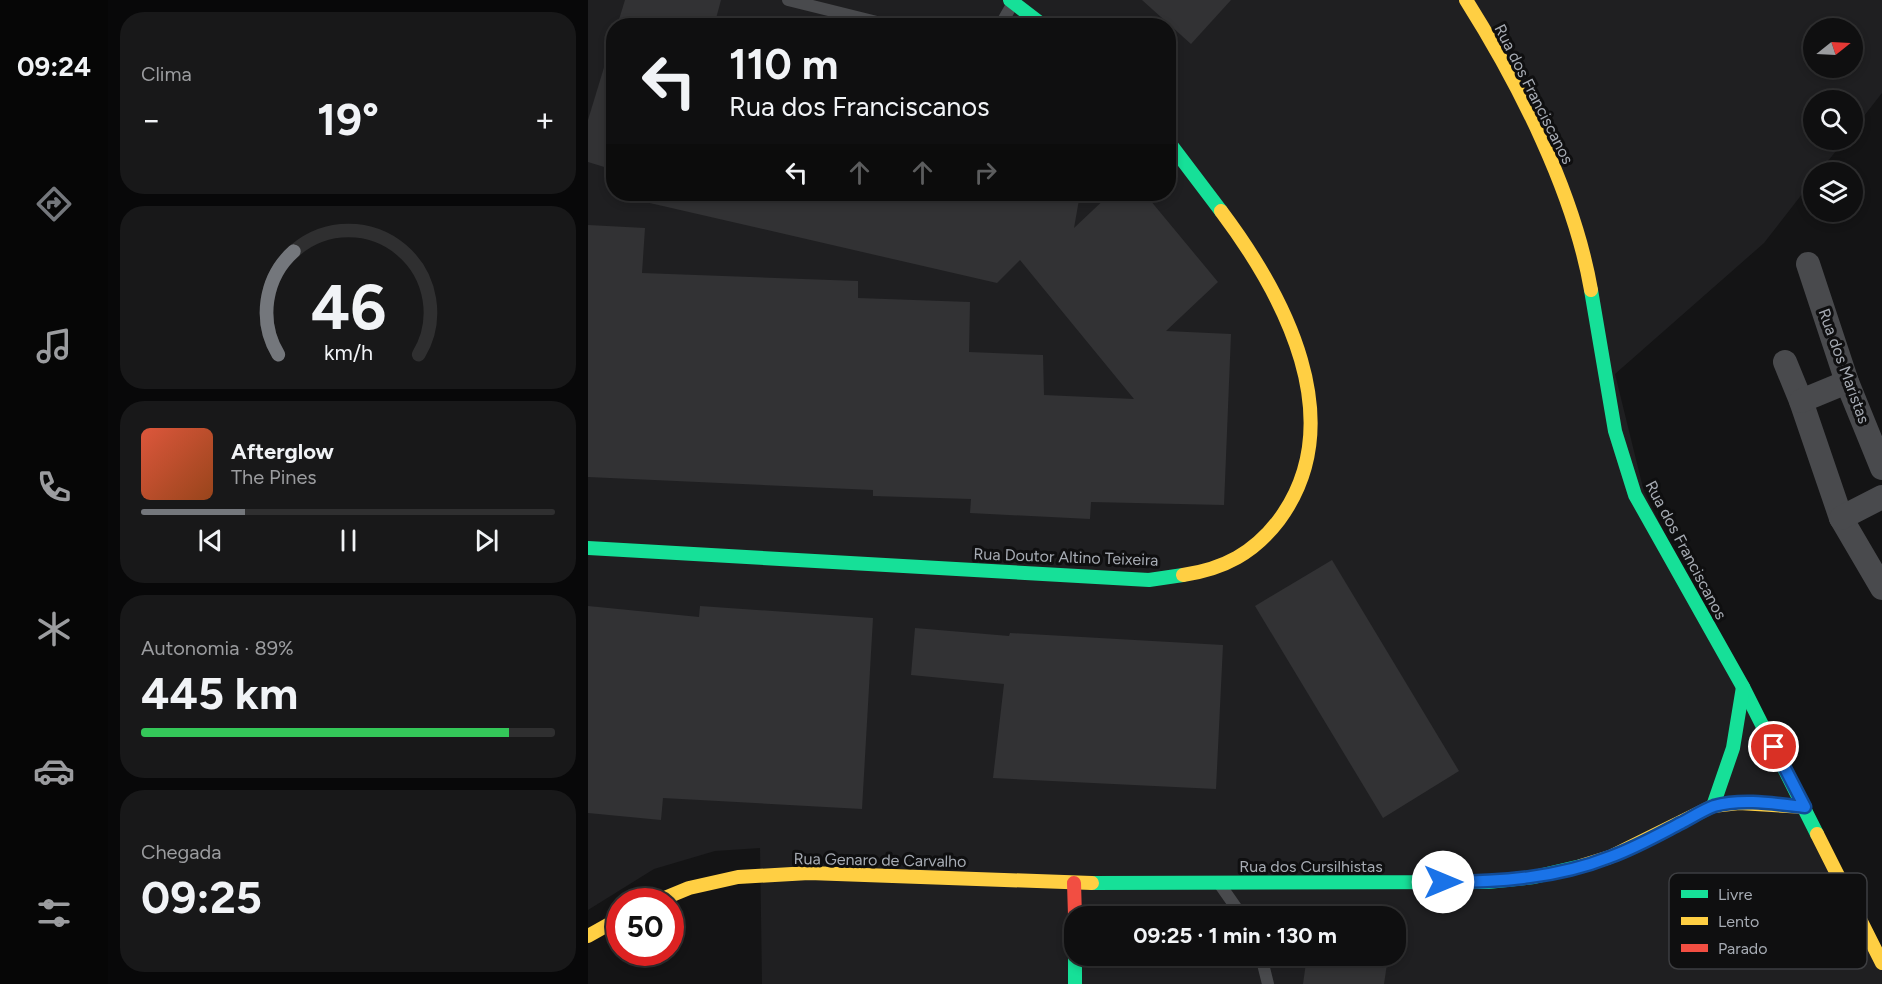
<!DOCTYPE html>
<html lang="pt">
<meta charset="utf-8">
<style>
body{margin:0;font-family:Figtree,sans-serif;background:#181819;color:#f1f3f6;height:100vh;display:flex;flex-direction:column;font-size:22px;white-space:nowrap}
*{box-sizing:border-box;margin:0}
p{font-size:20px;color:#9b9c9f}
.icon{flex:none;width:33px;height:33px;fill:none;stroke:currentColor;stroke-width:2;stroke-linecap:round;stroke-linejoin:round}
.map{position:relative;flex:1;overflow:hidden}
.drawer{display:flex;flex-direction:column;gap:12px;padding:12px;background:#080809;width:480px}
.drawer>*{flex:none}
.guide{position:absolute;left:18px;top:18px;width:570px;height:183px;border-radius:24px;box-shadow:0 3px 9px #0003,0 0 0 2px #2f2f30;background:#0f0f10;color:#f1f3f6;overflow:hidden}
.needle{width:39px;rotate:72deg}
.tools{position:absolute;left:1215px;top:18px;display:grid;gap:12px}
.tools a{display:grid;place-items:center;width:60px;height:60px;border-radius:50%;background:#0f0f10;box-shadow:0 3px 9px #0003,0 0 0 2px #2f2f30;font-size:30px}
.speed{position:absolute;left:18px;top:888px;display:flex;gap:12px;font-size:30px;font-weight:700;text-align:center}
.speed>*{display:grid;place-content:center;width:78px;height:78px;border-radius:50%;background:#0f0f10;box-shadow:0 3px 9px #0003,0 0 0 2px #2f2f30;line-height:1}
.speed .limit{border:9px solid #d22;background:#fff;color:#111}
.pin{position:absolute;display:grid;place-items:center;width:51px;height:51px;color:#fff;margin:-26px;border:3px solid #fff;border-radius:50%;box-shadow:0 2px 6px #0007}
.me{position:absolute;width:66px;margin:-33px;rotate:90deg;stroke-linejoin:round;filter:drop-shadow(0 0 4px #0008)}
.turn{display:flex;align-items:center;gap:21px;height:126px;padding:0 24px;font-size:27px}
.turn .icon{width:78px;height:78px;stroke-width:2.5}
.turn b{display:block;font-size:42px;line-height:51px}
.lanes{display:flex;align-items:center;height:57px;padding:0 24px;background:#0003;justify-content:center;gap:30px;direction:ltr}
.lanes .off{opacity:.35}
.big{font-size:45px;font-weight:700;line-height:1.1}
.drawer .card{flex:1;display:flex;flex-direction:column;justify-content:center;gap:9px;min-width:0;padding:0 21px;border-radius:24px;background:#181819}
.drawer .dial{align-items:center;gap:0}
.dial svg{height:156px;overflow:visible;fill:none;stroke:#2f2f30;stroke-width:7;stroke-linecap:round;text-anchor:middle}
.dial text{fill:#f1f3f6;stroke:none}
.song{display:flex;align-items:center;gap:18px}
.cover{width:72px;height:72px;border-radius:9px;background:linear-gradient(135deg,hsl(10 70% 55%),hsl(20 70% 35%))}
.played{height:6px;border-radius:3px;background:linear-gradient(90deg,#74777c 25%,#2f2f30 25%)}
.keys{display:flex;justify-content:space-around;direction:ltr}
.heat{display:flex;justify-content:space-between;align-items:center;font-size:33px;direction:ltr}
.charge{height:9px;border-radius:4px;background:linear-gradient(90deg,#34c759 89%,#2f2f30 0)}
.trip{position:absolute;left:476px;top:906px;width:342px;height:60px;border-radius:24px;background:#0f0f10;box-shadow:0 3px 9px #0003,0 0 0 2px #2f2f30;font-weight:700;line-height:60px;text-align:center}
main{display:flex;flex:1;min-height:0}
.menu{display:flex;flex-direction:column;width:108px;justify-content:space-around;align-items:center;background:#060606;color:#9b9c9f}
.menu .icon{width:42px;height:42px}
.menu .current{color:#74777c}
.menu b{font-size:27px;color:#f1f3f6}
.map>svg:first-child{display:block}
.built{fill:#1f1f21;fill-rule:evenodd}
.building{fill:#323234}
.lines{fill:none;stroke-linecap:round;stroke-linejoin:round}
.lane{stroke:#494a4d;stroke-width:12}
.street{stroke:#494a4d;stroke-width:24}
.fast{stroke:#16e098;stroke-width:14}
.slow{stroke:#ffcf43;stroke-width:14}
.jam{stroke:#f24e42;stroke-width:14}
.route-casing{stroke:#114b97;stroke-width:15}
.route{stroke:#1a73e8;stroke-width:10}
.labels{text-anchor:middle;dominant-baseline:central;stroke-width:6;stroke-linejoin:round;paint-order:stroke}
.street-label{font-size:16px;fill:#a7acb4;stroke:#0f0f10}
.key{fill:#0f0f10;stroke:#3d3e41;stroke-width:1.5}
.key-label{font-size:16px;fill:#a7acb4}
</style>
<main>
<nav class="menu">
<b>09:24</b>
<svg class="icon current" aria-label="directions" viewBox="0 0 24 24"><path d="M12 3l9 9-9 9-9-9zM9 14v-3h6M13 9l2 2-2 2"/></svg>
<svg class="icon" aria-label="music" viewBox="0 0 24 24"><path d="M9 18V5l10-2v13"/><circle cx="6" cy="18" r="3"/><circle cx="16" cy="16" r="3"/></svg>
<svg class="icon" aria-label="phone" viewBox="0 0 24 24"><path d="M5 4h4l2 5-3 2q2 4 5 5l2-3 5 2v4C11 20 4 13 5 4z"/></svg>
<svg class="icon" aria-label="climate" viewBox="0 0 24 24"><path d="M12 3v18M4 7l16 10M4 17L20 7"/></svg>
<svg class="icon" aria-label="car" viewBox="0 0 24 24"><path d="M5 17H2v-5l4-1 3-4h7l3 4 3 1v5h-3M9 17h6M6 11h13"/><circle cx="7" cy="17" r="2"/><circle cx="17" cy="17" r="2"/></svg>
<svg class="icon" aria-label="filters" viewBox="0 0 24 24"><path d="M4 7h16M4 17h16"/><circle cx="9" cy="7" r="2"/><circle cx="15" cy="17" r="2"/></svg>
</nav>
<section class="drawer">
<div class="card"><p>Clima</p>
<div class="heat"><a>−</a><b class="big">19°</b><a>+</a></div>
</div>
<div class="card dial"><svg viewBox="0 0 100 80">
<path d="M14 69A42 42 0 1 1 86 69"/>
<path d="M14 69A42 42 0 0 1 22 16" stroke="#74777c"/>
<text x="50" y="56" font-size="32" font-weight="700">46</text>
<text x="50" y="72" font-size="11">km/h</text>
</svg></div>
<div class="card">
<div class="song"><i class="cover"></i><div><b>Afterglow</b><p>The Pines</p></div></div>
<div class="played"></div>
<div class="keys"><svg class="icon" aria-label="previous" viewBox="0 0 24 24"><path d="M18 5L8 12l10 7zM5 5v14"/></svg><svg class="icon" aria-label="pause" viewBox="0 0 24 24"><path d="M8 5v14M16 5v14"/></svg><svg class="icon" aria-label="next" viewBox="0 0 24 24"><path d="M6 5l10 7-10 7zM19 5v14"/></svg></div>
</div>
<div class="card"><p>Autonomia · 89%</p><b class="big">445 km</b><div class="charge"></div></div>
<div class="card"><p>Chegada</p><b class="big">09:25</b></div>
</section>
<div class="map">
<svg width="1294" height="984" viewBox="0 0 1294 984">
<rect width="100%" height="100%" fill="#141415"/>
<path class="built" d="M0 0H1294V93L1265 130 1264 100H1226V140H1257L1231 172H1226L1225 180 1176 243 1027 374 1056 492 1294 967V984H174L172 848 127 851 66 869 0 910ZM26 26H580V194H26ZM1226 28H1264V68H1226ZM486 916H807V956H486Z"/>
<g class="building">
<path d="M37 0H133L126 26H29Z"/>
<path d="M554 0H643L603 44Z"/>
<path d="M21 51 26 52V170L0 162V120Z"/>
<path d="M54 194H492L486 228 522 194H557L630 282 578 331 643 334 636 505 503 502 502 519 382 513 383 499 285 496V490L0 477V225L57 228 54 273 270 281V298L382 302 381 352 455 355 456 395 546 399 432 260 409 283 53 201Z"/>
<path d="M744 560 871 771 795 818 667 606Z"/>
<path d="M0 606 111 617 112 606 285 618 274 809 75 798 73 820 0 813Z"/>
<path d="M327 628 421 636 422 633 635 645 628 789 405 778 416 684 323 675Z"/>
<path d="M719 956H745L799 964 796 984H715Z"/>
</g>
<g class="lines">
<g class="lane">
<path d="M200 0 305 26"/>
<path d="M412 26 425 3"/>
<path d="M633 886 654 916"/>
<path d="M673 956 680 984"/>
</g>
<g class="street">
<path d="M1220 264 1259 382 1294 468"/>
<path d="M1197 362 1213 401 1253 518 1294 588"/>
<path d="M1213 401 1259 382"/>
<path d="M1253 518 1294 497"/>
</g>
<g class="fast">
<path d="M422 0 456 26"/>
<path d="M580 141 633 211"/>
<path d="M1003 290 1027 431 1047 495 1155 687 1229 834"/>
<path d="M0 548 561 580 595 575"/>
<path d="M1125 806 1145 748 1155 687"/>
<path d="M504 883 900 882 946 877 993 866"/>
<path d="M487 956V984"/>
</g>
<g class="slow">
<path d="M878 0C931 84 986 192 1003 290"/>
<path d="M595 575C636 569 666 553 691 520 764 421 696 295 633 211"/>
<path d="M1229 834 1294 963"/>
<path d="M993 866 1022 857 1125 806 1151 803 1217 807"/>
<path d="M67 902 101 888 150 877 221 873 504 883"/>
<path d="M0 936 32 918"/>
</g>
<path class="jam" d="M486 883 487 916"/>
</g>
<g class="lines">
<defs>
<path id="route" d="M855 882C912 882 969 878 1022 857 1047 848 1070 835 1093 823 1103 818 1115 810 1126 806 1154 798 1189 804 1217 807L1186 747"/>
</defs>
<use href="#route" class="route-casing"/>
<use href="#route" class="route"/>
</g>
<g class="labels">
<g class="street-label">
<text transform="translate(946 94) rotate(63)">Rua dos Franciscanos</text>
<text transform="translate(1256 366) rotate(70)">Rua dos Maristas</text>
<text transform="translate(1098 550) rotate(62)">Rua dos Franciscanos</text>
<text transform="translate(478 557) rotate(2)">Rua Doutor Altino Teixeira</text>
<text transform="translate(292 860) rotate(1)">Rua Genaro de Carvalho</text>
<text x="723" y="866">Rua dos Cursilhistas</text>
</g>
</g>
<rect x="1081" y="873" width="198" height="96" rx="9" class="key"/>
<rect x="1093" y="890" width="27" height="8" fill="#16e098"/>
<rect x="1093" y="917" width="27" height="8" fill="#ffcf43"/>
<rect x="1093" y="944" width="27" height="8" fill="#f24e42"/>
<g class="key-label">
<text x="1130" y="900">Livre</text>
<text x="1130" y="927">Lento</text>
<text x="1130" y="954">Parado</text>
</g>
</svg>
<div class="tools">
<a><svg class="needle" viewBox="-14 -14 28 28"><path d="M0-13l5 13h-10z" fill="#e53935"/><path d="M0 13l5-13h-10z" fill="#9b9c9f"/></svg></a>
<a><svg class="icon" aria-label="search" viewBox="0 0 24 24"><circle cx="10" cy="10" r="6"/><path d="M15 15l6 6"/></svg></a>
<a><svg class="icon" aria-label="layers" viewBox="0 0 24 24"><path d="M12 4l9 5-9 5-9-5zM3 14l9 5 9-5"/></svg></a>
</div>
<div class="speed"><div class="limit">50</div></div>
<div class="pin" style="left:1186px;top:747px;background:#d93025"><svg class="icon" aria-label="arrive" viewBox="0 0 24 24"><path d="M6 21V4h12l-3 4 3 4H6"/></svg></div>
<svg class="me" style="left:855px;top:882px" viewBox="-20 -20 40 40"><circle r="19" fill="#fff"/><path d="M0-13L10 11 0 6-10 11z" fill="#1a73e8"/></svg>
<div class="trip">09:25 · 1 min · 130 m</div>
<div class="guide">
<div class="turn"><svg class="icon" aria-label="left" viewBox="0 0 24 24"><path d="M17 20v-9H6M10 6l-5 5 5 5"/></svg><div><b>110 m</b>Rua dos Franciscanos</div></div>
<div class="lanes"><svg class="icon" aria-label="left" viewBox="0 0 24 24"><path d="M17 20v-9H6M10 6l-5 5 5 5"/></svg><svg class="icon off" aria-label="ahead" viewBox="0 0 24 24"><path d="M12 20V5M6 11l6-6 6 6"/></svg><svg class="icon off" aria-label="ahead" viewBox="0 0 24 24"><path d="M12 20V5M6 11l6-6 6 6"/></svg><svg class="icon off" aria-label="right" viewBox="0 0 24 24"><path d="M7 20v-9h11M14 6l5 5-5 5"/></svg></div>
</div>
</div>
</main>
